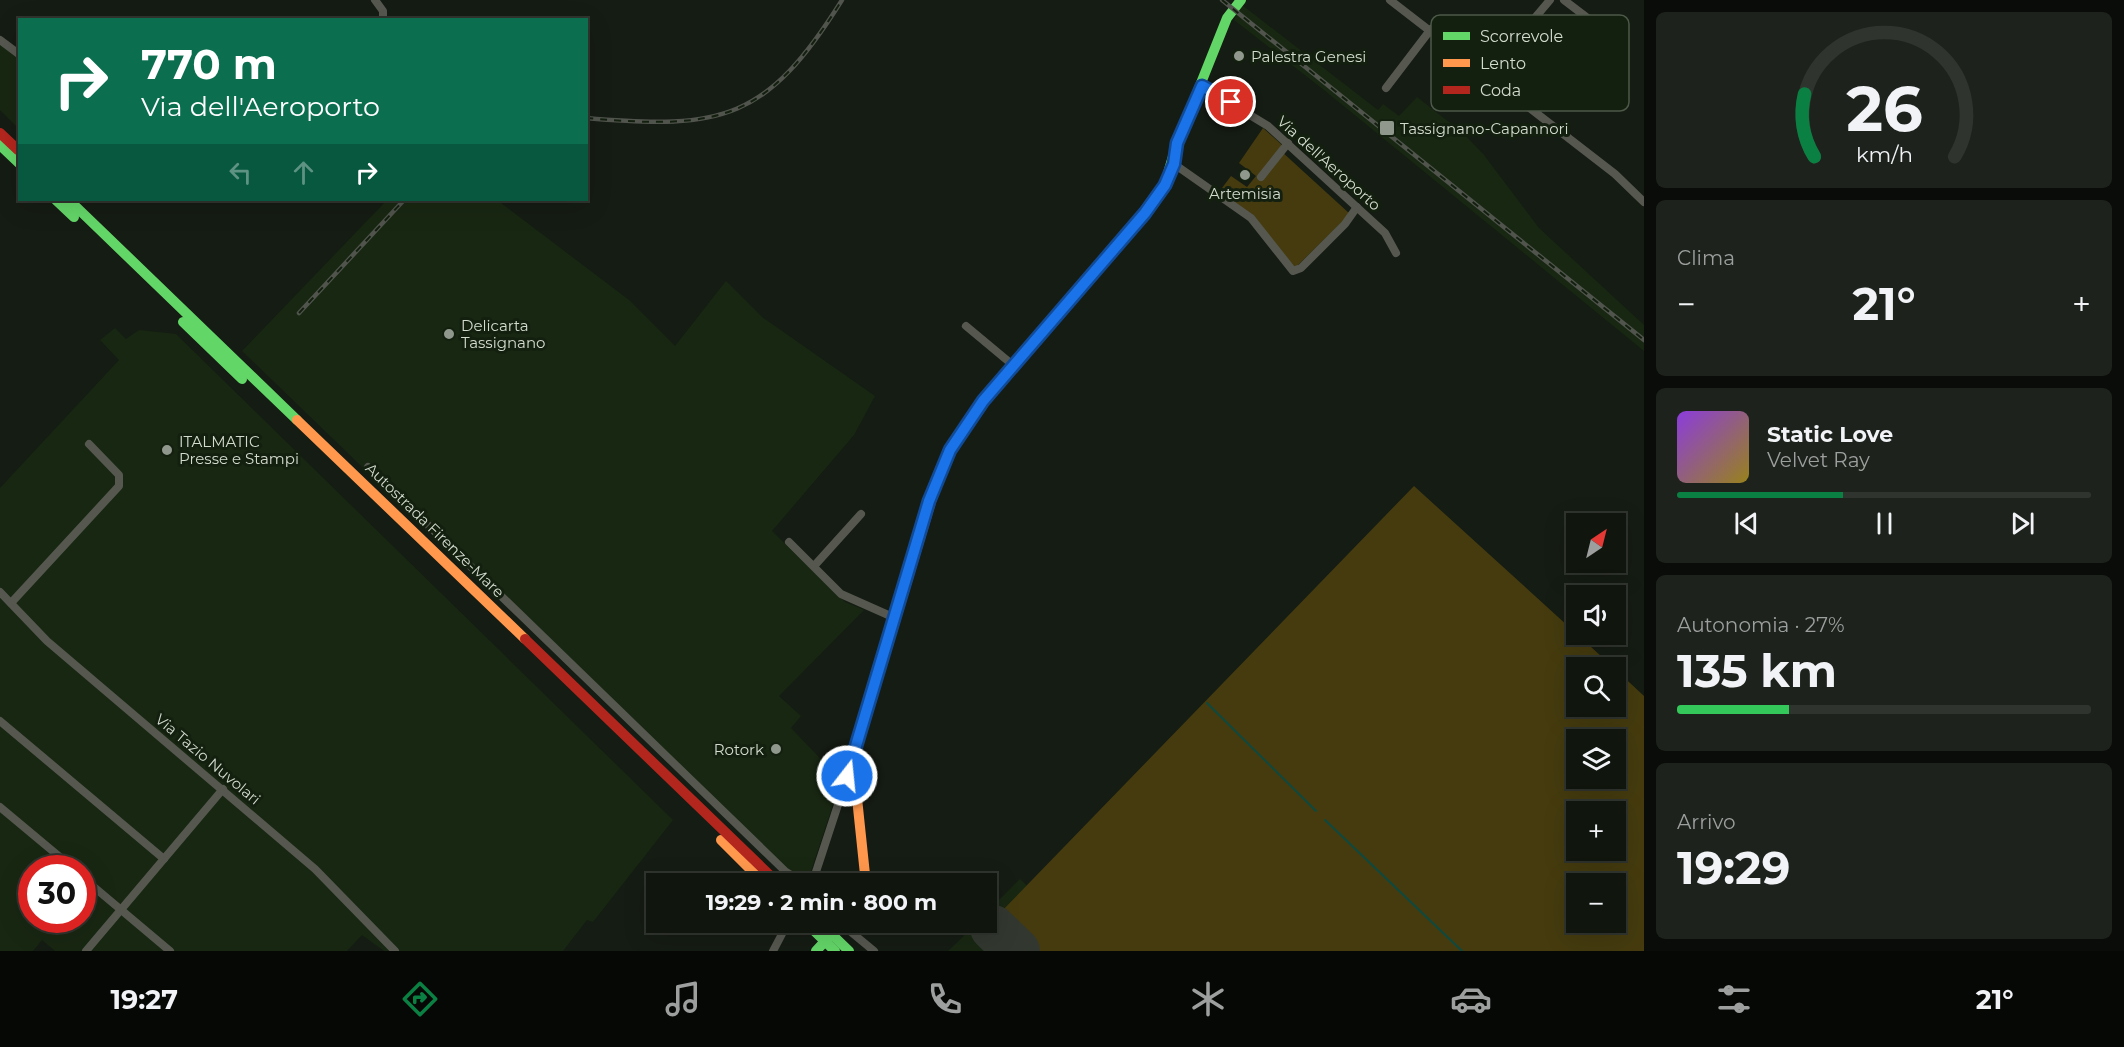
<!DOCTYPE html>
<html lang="it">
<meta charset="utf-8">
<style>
body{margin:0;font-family:Montserrat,sans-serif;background:#1e221c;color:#f1f3f6;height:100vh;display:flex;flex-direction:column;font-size:22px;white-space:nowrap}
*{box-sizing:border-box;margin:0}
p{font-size:20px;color:#9c9f9e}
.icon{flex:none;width:33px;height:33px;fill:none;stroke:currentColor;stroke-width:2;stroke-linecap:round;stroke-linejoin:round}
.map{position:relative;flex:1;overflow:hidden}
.drawer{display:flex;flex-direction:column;gap:12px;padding:12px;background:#090c08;width:480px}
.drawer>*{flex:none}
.hud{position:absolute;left:18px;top:18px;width:570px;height:183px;border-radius:0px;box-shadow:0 6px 24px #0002,0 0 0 2px #30342e;background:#0b6e4f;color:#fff;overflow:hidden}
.needle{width:39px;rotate:35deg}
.controls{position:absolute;left:1566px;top:513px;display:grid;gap:12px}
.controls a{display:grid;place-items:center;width:60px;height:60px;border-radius:0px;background:#10150e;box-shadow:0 6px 24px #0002,0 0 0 2px #30342e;font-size:30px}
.speed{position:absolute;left:18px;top:855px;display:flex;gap:12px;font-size:30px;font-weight:700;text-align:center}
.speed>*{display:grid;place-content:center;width:78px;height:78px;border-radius:50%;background:#10150e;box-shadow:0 6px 24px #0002,0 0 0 2px #30342e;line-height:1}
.speed .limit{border:9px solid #d22;background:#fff;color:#111}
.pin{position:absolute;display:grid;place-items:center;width:51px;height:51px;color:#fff;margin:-26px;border:3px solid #fff;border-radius:50%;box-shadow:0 2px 6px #0007}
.me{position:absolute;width:66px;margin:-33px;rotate:16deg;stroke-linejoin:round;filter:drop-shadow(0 0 4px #0008)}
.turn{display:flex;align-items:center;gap:21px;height:126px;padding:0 24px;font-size:27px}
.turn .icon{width:78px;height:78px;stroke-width:2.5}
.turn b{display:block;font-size:42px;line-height:51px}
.lanes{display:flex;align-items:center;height:57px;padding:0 24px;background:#0003;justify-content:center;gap:30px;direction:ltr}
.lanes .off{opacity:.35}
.big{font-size:45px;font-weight:700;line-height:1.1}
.drawer .widget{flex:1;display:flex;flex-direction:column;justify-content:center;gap:9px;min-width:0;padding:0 21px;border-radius:9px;background:#1e221c}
.drawer .dial{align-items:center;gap:0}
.dial svg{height:156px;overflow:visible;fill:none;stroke:#30342e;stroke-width:7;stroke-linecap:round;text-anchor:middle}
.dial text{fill:#f1f3f6;stroke:none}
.song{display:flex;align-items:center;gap:18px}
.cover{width:72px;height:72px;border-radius:9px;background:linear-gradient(135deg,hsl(270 70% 55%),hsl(50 70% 35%))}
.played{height:6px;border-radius:3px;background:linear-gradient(90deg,#0b8043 40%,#30342e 40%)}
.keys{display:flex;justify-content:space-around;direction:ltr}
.heat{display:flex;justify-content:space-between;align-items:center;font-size:33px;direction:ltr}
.charge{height:9px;border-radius:4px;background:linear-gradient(90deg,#34c759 27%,#30342e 0)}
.trip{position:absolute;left:646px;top:873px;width:351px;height:60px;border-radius:0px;background:#10150e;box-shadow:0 6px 24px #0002,0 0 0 2px #30342e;font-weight:700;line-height:60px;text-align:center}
.dock{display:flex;height:96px;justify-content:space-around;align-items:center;background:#060806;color:#9c9f9e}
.dock .icon{width:42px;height:42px}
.dock .current{color:#0b8043}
.dock b{font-size:27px;color:#f1f3f6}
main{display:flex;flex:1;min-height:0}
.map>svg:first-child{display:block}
.built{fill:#182712;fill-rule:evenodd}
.green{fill:#453b0f;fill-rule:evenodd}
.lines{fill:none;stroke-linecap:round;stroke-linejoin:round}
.stream{stroke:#0e493f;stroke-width:2}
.taxiway{stroke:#323830;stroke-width:18}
.runway{stroke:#323830;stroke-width:46}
.street{stroke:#565850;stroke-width:8}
.fast{stroke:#63d668;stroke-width:10}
.slow{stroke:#ff974d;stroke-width:10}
.jam{stroke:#b3261e;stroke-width:10}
.rail-casing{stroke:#50544d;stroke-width:4.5}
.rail{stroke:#14200f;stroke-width:2;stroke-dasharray:7;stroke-linecap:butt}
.fast-bridge{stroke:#63d668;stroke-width:10}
.route-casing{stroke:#114b97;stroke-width:15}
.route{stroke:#1a73e8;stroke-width:10}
.poi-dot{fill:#90988d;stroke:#14200f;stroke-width:2}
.labels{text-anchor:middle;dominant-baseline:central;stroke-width:6;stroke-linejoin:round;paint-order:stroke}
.poi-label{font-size:15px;fill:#d3dbcf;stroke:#14200f;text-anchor:start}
.street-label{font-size:15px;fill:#d3dbcf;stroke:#14200f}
.key{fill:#14200f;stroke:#4d5849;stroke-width:1.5}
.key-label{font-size:16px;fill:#d3dbcf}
</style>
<main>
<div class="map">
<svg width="1644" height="951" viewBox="0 0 1644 951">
<rect width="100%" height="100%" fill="#151c13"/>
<g class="built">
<path d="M1242 5 1378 110 1383 104 1399 116 1417 97 1463 133 1484 155 1539 228 1644 325V351L1324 90 1234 20Z"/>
<path d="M0 44 19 59V129L0 110Z"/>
<path d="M387 200H497L629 300 675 346 726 281 762 317 875 396 854 435 772 531 845 602 864 610 779 696 801 716 791 728 841 780 807 883H793L242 351Z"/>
<path d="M115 328 126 339 139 330 176 334 673 820 593 922 587 920 563 951H384L362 935 347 951H55L42 940 33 951H0V488L119 360 100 340ZM32 868H82V920H32Z"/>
<path d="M1020 879 1095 951H948L977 923 987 922V912Z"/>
</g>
<g class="green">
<path d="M1263 128 1281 144V151L1350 214 1295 268 1253 215 1222 195V188L1231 176 1247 187 1256 176 1239 163Z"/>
<path d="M1414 486 1613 667 1576 668V706H1616V670L1644 696V951H1035L998 915ZM1576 740H1616V778H1576ZM1576 812H1616V850H1576ZM1576 884H1616V922H1576Z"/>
</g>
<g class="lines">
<g class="stream">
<path d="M1207 703 1316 811"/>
<path d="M1325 820 1462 951"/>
</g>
<path class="taxiway" d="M1004 951 1011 945"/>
<path class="runway" d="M993 928 1017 951"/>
<g class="street">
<path d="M375 0 383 11V20"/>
<path d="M1390 0 1615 174 1644 202"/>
<path d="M1564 0 1623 45"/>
<path d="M0 40 20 55"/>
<path d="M1490 80 1517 39 1550 0"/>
<path d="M1202 86 1268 126 1385 233 1396 253"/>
<path d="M1386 88 1431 29"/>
<path d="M1174 164 1251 218 1293 271 1301 268 1345 224 1357 207"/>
<path d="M1261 177 1288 143"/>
<path d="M966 326 1014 366"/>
<path d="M368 467 786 872 805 884"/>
<path d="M789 542 841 594 895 618"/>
<path d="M815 565 861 514"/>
<path d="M0 592 47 641 315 869 395 951"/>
<path d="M11 603 119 486V475L89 444"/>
<path d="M0 721 164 859"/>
<path d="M0 807 73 868"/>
<path d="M82 877 170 951"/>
<path d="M812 884 852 762"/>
<path d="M839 922 874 951"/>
<path d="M86 951 223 789"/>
<path d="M773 951 782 934"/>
</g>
<g class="fast">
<path d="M0 145 20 164"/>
<path d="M56 200 74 217"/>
<path d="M69 200 297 420"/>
<path d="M1117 245 1145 213 1166 180 1177 143 1227 18 1241 0"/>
<path d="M183 322 242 379"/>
<path d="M805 922 835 951"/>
<path d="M819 922 849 951"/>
</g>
<g class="slow">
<path d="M297 420 525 639"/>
<path d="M721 840 765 884"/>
<path d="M866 884 853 760 908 578"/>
</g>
<g class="jam">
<path d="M0 133 18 150"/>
<path d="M908 578 941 469 965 425 1117 245"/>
<path d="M525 639 779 884"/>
</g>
<defs>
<g id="rail">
<path d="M1222 0 1644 340"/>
<path d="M586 118C723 130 767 120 842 0"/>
<path d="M299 313 404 200"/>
</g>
</defs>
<use href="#rail" class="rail-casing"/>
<use href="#rail" class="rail"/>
<path class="fast-bridge" d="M816 951 843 922"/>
</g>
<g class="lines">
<defs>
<path id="route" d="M847 776 929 501 950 450 983 401 1145 213 1165 185 1174 164 1177 143 1202 86 1231 102"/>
</defs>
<use href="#route" class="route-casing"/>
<use href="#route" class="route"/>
</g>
<g class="poi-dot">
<circle cx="1239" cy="56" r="6"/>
<rect x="1379" y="120" width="16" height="16" rx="3"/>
<circle cx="1245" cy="175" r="6"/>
<circle cx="449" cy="334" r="6"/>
<circle cx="167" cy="450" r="6"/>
<circle cx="776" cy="749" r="6"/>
</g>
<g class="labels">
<g class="poi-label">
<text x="1251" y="56">Palestra Genesi</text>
<text x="1400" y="128">Tassignano-Capannori</text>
<text x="1245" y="193" text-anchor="middle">Artemisia</text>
<text x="461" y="325">Delicarta<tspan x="461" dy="17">Tassignano</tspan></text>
<text x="179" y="441">ITALMATIC<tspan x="179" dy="17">Presse e Stampi</tspan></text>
<text x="764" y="749" text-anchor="end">Rotork</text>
</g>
<g class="street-label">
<text transform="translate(1329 163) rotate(42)">Via dell'Aeroporto</text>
<text transform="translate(435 530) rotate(44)">Autostrada Firenze-Mare</text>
<text transform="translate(208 759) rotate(40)">Via Tazio Nuvolari</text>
</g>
</g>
<rect x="1431" y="15" width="198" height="96" rx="9" class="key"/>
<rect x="1443" y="32" width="27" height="8" fill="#63d668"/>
<rect x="1443" y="59" width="27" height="8" fill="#ff974d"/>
<rect x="1443" y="86" width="27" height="8" fill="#b3261e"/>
<g class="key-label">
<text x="1480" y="42">Scorrevole</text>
<text x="1480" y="69">Lento</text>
<text x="1480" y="96">Coda</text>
</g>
</svg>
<div class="controls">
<a><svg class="needle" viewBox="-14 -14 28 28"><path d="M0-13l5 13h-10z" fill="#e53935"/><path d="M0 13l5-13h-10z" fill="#9c9f9e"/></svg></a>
<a><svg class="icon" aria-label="sound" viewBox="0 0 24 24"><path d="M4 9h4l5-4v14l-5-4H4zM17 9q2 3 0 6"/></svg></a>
<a><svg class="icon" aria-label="search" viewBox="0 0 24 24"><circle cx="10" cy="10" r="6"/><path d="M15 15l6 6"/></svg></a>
<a><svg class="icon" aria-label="layers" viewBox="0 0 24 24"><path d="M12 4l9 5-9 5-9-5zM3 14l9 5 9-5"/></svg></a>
<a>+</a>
<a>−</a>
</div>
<div class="speed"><div class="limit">30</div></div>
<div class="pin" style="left:1231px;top:102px;background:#d93025"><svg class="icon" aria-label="arrive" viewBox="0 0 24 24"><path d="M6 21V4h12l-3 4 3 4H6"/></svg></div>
<svg class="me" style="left:847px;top:776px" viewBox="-20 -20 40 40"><circle r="17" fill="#1a73e8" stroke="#fff" stroke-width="3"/><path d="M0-11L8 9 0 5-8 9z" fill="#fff"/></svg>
<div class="trip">19:29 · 2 min · 800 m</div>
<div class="hud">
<div class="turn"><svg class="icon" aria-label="right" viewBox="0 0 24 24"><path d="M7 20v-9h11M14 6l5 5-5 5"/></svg><div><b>770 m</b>Via dell'Aeroporto</div></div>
<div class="lanes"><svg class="icon off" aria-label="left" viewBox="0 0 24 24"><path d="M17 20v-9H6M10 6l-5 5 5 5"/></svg><svg class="icon off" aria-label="ahead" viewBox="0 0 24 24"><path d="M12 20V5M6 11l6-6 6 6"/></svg><svg class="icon" aria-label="right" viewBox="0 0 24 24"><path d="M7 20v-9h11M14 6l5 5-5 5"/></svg></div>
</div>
</div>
<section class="drawer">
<div class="widget dial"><svg viewBox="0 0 100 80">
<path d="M14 69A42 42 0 1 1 86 69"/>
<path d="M14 69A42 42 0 0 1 9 37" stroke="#0b8043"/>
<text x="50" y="56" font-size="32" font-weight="700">26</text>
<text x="50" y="72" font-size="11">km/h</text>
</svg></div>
<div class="widget"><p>Clima</p>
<div class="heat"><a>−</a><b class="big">21°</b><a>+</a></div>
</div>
<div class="widget">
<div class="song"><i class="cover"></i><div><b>Static Love</b><p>Velvet Ray</p></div></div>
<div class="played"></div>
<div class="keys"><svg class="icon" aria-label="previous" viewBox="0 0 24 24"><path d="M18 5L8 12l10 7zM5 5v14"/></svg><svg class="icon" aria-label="pause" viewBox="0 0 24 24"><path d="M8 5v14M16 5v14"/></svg><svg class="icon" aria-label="next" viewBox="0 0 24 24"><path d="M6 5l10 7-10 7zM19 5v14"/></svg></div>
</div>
<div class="widget"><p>Autonomia · 27%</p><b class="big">135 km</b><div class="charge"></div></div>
<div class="widget"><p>Arrivo</p><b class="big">19:29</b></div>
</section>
</main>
<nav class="dock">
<b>19:27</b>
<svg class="icon current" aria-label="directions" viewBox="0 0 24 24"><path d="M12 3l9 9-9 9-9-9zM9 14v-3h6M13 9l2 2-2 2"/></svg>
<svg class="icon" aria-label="music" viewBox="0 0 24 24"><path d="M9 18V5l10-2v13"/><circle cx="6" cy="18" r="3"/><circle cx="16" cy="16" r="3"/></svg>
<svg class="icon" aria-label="phone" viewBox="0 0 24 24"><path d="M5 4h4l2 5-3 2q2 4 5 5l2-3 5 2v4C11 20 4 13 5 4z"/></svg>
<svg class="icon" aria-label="climate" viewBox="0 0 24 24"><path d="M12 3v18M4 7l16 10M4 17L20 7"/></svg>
<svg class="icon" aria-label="car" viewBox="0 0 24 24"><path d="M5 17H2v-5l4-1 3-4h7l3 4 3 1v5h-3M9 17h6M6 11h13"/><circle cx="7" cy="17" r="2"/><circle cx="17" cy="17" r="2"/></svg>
<svg class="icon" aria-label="filters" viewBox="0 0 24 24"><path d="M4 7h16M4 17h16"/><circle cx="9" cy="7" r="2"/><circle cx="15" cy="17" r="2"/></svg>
<b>21°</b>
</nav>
